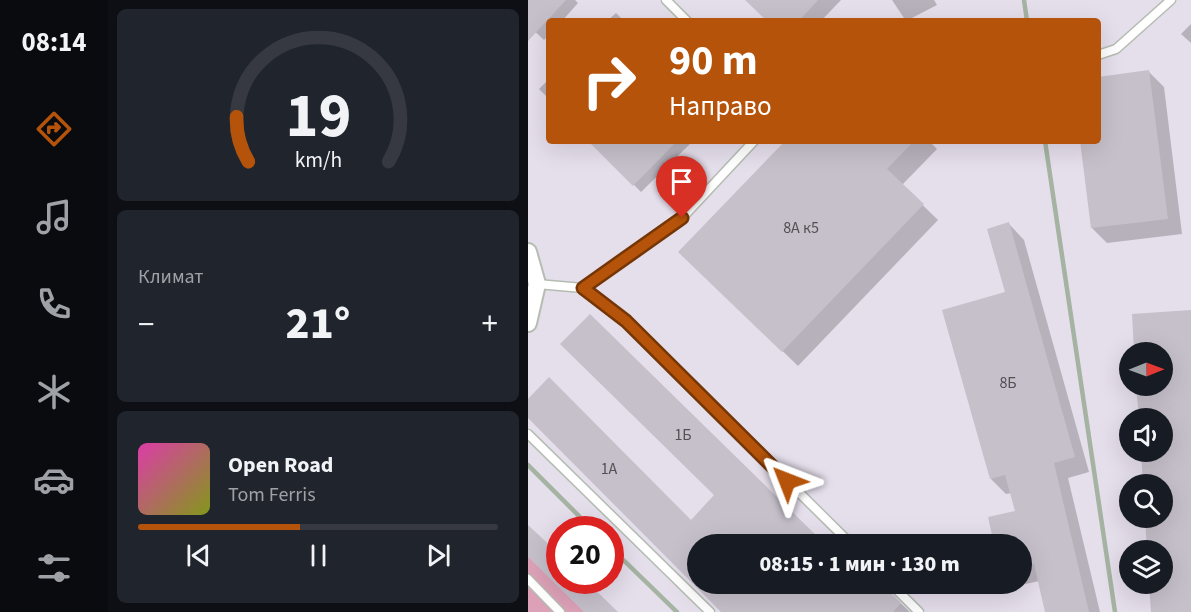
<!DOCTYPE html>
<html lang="ru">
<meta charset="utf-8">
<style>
body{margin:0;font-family:"Source Sans 3",sans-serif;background:#20242c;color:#f1f3f6;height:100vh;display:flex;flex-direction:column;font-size:22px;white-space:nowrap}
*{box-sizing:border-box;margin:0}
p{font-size:20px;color:#9ea1a6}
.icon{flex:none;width:33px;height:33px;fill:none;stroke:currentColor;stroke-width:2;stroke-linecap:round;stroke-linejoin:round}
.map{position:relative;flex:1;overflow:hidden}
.drawer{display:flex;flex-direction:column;gap:9px;padding:9px;background:#0d0f14;width:420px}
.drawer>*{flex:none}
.top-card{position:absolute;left:18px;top:18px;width:555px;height:126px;border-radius:6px;box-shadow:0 6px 24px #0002;background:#b45309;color:#fff;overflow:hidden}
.needle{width:39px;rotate:89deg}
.tools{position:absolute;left:591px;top:342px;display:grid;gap:12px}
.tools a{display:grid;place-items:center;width:54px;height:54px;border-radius:50%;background:#171b24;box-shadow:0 6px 24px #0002;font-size:30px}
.speed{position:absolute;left:18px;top:516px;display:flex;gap:12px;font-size:30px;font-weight:700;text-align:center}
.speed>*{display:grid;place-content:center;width:78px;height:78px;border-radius:50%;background:#171b24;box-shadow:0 6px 24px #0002;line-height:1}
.speed .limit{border:9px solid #d22;background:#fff;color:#111}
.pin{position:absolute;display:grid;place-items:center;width:51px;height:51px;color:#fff;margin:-62px -26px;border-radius:50% 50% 50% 0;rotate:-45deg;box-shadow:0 0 6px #0007}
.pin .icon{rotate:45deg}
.me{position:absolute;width:66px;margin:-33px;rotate:315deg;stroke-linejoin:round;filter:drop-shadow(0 0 4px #0008)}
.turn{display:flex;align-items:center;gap:21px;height:126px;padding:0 24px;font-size:27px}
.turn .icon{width:78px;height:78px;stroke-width:2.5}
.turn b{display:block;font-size:42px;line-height:51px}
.big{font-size:45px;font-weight:800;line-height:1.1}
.drawer .card{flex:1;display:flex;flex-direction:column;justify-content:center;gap:9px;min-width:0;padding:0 21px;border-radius:9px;background:#20242c}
.drawer .dial{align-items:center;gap:0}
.dial svg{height:156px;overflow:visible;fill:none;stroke:#363941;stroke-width:7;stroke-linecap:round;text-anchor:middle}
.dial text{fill:#f1f3f6;stroke:none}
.song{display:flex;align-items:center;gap:18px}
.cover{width:72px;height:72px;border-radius:9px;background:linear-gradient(135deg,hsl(320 70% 55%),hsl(70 70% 35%))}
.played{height:6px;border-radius:3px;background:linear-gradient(90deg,#b45309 45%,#363941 45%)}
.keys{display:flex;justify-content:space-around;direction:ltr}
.heat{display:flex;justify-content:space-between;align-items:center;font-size:33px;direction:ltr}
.trip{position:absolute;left:159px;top:534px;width:345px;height:60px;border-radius:30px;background:#171b24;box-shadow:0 6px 24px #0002;font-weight:800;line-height:60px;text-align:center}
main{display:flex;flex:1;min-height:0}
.tab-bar{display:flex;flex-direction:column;width:108px;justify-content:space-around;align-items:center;background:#090b0e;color:#9ea1a6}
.tab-bar .icon{width:42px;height:42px}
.tab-bar .active{color:#b45309}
.tab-bar b{font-size:27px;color:#f1f3f6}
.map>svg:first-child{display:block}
.green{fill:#dca1b7}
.shadow{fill:#0003}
.building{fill:#c6c0cb}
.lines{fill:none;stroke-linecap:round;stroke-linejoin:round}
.service-casing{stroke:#b5bdb2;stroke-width:11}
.minor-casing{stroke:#b5bdb2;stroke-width:20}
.service{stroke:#fff;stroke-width:8}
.minor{stroke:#fff;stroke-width:16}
.rail{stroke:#a5b3a2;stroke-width:4.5}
.route-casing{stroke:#753606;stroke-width:15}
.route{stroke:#b45309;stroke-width:10}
.labels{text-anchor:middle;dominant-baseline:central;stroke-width:6;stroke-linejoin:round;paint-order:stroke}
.number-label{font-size:16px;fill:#525053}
</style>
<main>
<nav class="tab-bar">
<b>08:14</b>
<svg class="icon active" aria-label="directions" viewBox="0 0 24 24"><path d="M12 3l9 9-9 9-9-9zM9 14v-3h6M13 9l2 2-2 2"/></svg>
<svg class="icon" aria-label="music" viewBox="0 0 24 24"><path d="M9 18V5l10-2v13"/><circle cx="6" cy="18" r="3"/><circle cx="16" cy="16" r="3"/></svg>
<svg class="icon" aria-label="phone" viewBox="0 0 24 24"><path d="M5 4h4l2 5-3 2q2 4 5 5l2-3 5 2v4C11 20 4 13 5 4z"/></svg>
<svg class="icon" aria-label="climate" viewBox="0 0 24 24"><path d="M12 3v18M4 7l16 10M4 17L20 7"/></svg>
<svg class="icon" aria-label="car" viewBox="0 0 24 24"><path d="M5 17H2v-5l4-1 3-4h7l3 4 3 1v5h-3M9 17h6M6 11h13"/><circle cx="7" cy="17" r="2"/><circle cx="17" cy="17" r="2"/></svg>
<svg class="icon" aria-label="filters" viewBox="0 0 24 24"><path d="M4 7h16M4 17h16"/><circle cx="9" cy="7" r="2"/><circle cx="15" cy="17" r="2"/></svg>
</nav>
<section class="drawer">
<div class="card dial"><svg viewBox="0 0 100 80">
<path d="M14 69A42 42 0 1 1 86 69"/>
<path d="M14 69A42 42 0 0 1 8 46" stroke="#b45309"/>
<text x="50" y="56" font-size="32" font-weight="700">19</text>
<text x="50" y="72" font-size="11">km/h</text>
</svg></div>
<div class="card"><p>Климат</p>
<div class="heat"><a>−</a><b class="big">21°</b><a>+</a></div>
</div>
<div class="card">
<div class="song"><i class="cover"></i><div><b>Open Road</b><p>Tom Ferris</p></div></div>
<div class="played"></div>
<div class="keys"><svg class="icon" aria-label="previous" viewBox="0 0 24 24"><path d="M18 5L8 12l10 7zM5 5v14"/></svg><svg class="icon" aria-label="pause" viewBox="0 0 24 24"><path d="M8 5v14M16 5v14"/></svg><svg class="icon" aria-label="next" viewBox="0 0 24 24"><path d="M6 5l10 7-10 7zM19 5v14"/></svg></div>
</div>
</section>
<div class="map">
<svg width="663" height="612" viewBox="0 0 663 612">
<rect width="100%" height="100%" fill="#e5deeb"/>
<path class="green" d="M0 550 65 612H0Z"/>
<g class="shadow">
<path d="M0 0H47L50 3 34 21H21V35L16 40 0 25Z"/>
<path d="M218 0H313L293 21H241Z"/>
<path d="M364 0H406L409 5 378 21Z"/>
<path d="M88 13 96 21H79Z"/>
<path d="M663 24V43L653 34Z"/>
<path d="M621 72 636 87 654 234 579 243 564 228 553 141H570V78Z"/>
<path d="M21 79V99L11 89Z"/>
<path d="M63 141H165L113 192Z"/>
<path d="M259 141H401L409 149 374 185 410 220 270 366 168 267Z"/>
<path d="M481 224 496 240 561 472 540 478 572 612H518L511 581 489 586 486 584H494V544H468L461 518 489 512 483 493 478 494 463 479 479 293Z"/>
<path d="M663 312V612H624L622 584H634V550H620L618 518H634V484H616L614 452H634V418H612L610 386H634V352H608L606 316Z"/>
<path d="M62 316 295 544H170V584H352L382 612H196L0 416V401L163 522 188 495Z"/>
</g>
<g class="building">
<path d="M0 0H38L0 41Z"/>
<path d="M217 0H290L271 21H239Z"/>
<path d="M621 70 640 219 563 228 552 141H570V77Z"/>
<path d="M60 141H149L105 186Z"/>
<path d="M257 141H386L359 169 396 204 254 352 150 252Z"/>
<path d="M481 222 547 457 526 463 561 612H517L506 564 494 567V544H466L460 517 487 511 477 475 462 479 414 310 477 292 459 229Z"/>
<path d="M663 310V612H623L621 584H634V550H619L617 518H634V484H615L613 452H634V418H611L608 386H634V352H606L604 314Z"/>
<path d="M62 314 297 544H170V584H354L373 603 365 612H193L0 418V399L21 377 163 520 186 495 32 344Z"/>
<path d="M0 525 32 555V580H57L90 612H56L0 557Z"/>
</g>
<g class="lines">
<defs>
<g id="service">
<path d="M138 0 159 21"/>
<path d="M570 55 588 49 643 0"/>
<path d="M9 284 55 288 98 321 323 544"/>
<path d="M55 288 154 218 226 141"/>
<path d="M0 434 182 612"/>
<path d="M0 579 32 612"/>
<path d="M363 584 391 612"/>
</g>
<path id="minor" d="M0 252 9 284 0 323"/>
</defs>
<use href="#service" class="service-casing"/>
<use href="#minor" class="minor-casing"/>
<use href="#service" class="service"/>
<use href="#minor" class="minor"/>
<g class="rail">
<path d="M496 0 499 21"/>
<path d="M517 141 587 612"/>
<path d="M0 465 65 530"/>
<path d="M82 547 149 612"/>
</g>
</g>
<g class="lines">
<defs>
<path id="route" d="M154 218 55 288 98 321 259 481"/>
</defs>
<use href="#route" class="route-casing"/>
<use href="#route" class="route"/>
</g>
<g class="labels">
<g class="number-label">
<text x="273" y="228">8А к5</text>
<text x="480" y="383">8Б</text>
<text x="155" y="435">1Б</text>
<text x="81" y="469">1А</text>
</g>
</g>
</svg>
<div class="tools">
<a><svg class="needle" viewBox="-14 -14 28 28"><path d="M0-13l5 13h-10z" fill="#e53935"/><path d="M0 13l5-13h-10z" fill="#9ea1a6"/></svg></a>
<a><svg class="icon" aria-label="sound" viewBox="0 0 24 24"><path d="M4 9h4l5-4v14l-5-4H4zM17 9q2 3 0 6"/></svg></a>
<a><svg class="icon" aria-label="search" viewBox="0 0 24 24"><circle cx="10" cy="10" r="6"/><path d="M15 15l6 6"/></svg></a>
<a><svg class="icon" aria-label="layers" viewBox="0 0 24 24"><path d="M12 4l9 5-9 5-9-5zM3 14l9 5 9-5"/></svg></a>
</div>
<div class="speed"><div class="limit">20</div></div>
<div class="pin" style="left:154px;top:218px;background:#d93025"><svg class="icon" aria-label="arrive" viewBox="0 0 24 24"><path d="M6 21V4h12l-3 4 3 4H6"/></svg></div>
<svg class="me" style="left:259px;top:481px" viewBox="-20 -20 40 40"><path d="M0-17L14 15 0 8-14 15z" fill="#b45309" stroke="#fff" stroke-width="4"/></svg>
<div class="trip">08:15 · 1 мин · 130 m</div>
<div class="top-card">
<div class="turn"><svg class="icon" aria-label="right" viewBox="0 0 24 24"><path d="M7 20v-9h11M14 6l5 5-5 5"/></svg><div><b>90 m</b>Направо</div></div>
</div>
</div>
</main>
